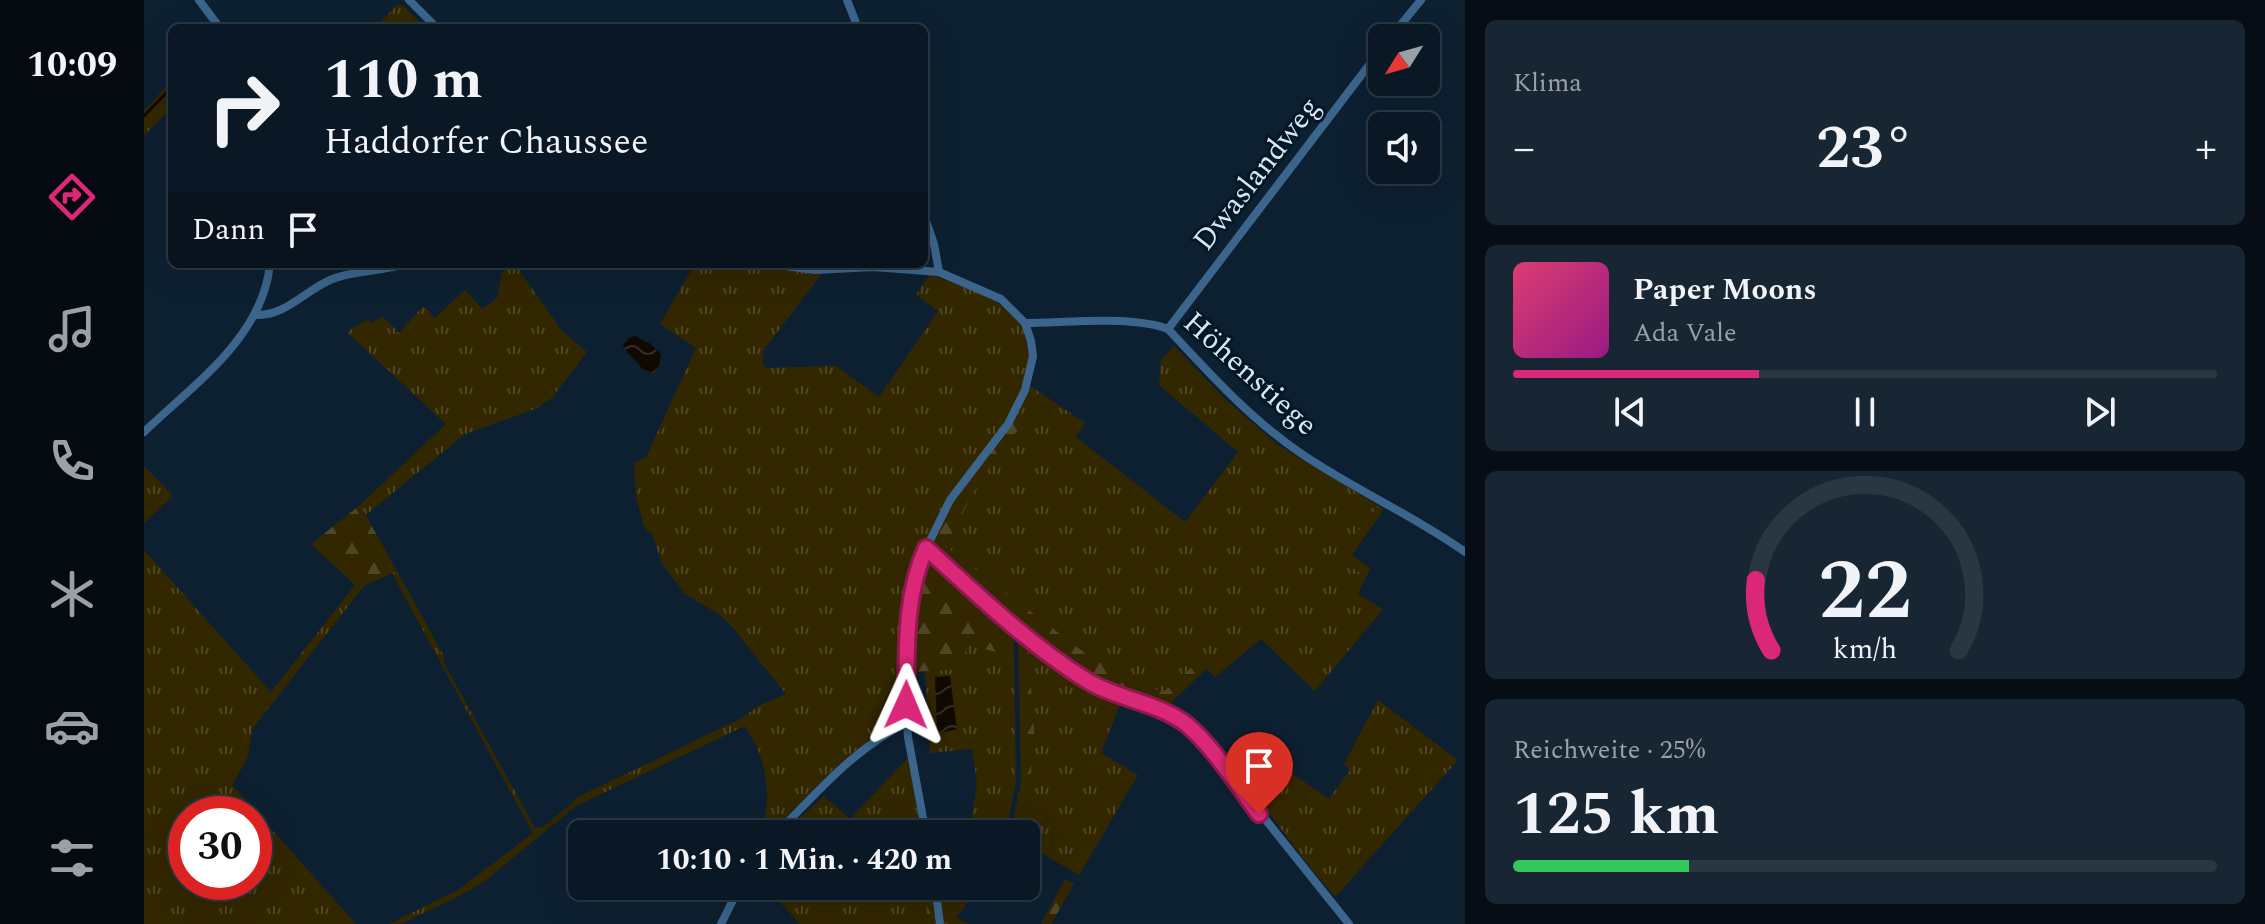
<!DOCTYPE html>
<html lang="de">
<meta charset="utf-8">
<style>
body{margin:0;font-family:Spectral,serif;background:#182532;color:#f1f3f6;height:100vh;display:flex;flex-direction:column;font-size:30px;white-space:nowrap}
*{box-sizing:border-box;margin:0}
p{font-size:26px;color:#99a0a7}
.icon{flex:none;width:44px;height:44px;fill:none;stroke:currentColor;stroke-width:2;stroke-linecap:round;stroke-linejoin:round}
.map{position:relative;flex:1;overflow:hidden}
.details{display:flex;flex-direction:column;gap:20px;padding:20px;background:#060d14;width:800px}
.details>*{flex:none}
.guide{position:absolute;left:24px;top:24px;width:760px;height:244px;border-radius:12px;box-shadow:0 8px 32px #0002,0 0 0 2px #2a3742;background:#0a1825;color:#f1f3f6;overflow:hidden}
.needle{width:52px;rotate:233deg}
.tools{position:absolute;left:1224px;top:24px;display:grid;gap:16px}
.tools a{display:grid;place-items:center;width:72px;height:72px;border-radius:12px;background:#0a1825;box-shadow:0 8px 32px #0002,0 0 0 2px #2a3742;font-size:40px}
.speed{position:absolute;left:24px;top:796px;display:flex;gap:16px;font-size:40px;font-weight:700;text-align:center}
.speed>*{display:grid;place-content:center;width:104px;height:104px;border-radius:50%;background:#0a1825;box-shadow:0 8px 32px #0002,0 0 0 2px #2a3742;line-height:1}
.speed .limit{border:12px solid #d22;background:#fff;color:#111}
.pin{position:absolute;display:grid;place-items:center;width:68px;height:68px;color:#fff;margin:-82px -34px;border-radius:50% 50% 50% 0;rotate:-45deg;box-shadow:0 0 8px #0007}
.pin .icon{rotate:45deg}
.me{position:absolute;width:88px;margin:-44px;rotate:1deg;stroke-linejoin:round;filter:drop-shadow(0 0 6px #0008)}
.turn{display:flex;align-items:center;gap:28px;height:168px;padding:0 24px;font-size:36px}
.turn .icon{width:104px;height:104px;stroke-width:2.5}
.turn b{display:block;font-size:56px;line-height:68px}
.then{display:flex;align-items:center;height:76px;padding:0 24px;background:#0003;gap:16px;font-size:30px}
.big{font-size:60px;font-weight:700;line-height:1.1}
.details .widget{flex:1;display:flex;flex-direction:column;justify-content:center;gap:12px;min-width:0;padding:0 28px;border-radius:12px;background:#182532}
.details .dial{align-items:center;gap:0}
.dial svg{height:208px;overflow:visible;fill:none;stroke:#2a3742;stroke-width:7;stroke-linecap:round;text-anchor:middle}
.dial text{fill:#f1f3f6;stroke:none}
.song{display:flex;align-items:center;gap:24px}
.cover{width:96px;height:96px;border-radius:12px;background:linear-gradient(135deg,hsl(340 70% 55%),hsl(310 70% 35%))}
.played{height:8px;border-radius:4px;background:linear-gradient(90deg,#db2777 35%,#2a3742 35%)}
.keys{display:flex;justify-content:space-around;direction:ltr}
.heat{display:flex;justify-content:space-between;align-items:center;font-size:44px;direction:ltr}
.charge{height:12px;border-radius:6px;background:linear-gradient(90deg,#34c759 25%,#2a3742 0)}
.trip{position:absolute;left:424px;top:820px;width:472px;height:80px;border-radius:12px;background:#0a1825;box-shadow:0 8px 32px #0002,0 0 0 2px #2a3742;font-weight:700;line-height:80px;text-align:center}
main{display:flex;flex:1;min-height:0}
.tabs{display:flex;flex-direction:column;width:144px;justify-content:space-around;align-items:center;background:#040a0f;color:#99a0a7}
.tabs .icon{width:56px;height:56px}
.tabs .active{color:#db2777}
.tabs b{font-size:36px;color:#f1f3f6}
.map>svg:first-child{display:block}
.grass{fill:url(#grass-tufts);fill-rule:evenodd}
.forest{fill:url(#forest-firs)}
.water{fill:url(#water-waves)}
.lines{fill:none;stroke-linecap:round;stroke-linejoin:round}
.stream{stroke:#110900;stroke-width:3}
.minor{stroke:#3b658c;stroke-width:8}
.route-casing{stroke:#8e194d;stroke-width:20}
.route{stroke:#db2777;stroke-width:14}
.labels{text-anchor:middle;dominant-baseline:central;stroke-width:6;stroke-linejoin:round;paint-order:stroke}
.street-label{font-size:30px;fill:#dae6f2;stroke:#041727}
</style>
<main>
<nav class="tabs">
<b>10:09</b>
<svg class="icon active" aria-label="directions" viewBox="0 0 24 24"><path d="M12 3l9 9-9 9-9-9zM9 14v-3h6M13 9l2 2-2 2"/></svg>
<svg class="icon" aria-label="music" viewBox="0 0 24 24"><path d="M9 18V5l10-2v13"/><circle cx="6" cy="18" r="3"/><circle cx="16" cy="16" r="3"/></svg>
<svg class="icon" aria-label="phone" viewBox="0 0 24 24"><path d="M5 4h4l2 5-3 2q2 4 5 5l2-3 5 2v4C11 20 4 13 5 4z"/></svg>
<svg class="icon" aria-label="climate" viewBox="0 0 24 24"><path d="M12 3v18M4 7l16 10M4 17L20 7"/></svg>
<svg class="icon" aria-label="car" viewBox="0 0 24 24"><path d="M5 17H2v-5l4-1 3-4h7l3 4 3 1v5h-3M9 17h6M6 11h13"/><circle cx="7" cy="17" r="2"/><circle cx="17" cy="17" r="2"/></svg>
<svg class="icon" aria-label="filters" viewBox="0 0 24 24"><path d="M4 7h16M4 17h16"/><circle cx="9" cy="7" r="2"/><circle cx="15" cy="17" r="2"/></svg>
</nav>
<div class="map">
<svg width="1321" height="924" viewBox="0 0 1321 924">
<defs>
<pattern id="grass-tufts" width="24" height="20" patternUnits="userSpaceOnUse" patternTransform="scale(2)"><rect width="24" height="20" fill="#332700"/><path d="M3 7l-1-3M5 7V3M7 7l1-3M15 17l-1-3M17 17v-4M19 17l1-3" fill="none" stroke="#504626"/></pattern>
<pattern id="forest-firs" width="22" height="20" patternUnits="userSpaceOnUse" patternTransform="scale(2)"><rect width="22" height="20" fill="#332700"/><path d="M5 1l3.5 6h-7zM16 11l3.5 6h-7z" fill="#504626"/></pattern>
<pattern id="water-waves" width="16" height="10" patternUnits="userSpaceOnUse" patternTransform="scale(2)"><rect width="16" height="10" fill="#110900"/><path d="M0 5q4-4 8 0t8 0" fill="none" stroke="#332d26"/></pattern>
</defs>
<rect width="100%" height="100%" fill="#0d2031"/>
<g class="grass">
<path d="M253 5H259L281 28H231Z"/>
<path d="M28 80V107L0 136V111Z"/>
<path d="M551 264H608L630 270 678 273 619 351V365L623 368 692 366 735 397 794 311 772 295 786 274C824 289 891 306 885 358 884 369 880 380 878 390L762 621 759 721C709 742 664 796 625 834H617C629 796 623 759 601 726L432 806 342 880 317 895 257 924H245L314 890 389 833 248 573 253 571 300 656V663L391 828 399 827 436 796 596 719 616 705 642 694 586 624 573 613 541 594 518 563 508 534 501 530 492 497 490 463 502 457 552 348 516 324Z"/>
<path d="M372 266 418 331 443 352 408 398 391 409 321 434 222 515 216 505 302 424 203 332 224 319 228 323 239 317 255 333 279 306 291 318 321 290 338 309 353 298 358 272Z"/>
<path d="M1030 346 1082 400 1134 445 1235 506 1193 557 1222 577 1214 594 1239 609 1171 691 1117 639 1071 677 1055 661 1018 693 941 653 801 546 838 477 875 428 868 423 886 386 941 423 932 437 1041 522 1094 452 1015 385 1017 360Z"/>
<path d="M0 466 29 496 0 523Z"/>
<path d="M0 550 127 692 211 585 220 586 109 728 103 759 88 785 212 924H0ZM42 814H110V882H42Z"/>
<path d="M884 641 942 683 977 702 957 753 994 775 935 875 882 844V834H878L891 744Z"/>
<path d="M822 644 870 656 872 783 862 830 827 822 833 784 828 749 786 753 781 671 819 669Z"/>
<path d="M1234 700 1314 760 1191 897 1158 857 1108 790 1137 766 1185 799 1206 770 1200 764Z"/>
<path d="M765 757 777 834H638L680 796 706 819Z"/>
<path d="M621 886H780L784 924H656Z"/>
</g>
<g class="forest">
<path d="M868 423 876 427 838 477 801 546 941 653 1018 693 1055 661 1063 668 1022 708 946 678 872 625 869 630 870 656 822 645 819 669 767 672V624L773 574 810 500Z"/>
<path d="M216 505 253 571 220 586 211 585 167 544Z"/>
<path d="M1235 506 1240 509 1208 555 1227 569 1222 577 1193 556Z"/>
<path d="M874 634 884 641 891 744 878 834H848L851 826 867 830 877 782Z"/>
<path d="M921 879 930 884 907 924H897Z"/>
<path d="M780 886H835L812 918 825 924H784Z"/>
</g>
<g class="water">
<path d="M491 336 505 343 517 354 515 366 510 373 498 369C493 359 482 354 479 345L486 337Z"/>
<path d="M806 676 813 729 796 733 793 731 791 677Z"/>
</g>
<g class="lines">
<path class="stream" d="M0 116 28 87"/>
<g class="minor">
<path d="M55 0 76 28"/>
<path d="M265 0 293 28"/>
<path d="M703 0 714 28"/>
<path d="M1246 38 1277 0"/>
<path d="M780 215 790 244 795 272"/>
<path d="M626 264 671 270 729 267 795 272 857 299 881 323 887 341 889 356 881 390 864 424 806 500 770 573 764 625 762 705 764 737 782 834"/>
<path d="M113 315C141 316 161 291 186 280 209 270 237 272 261 264"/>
<path d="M881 323C921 323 988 315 1024 329 1066 374 1107 420 1158 454 1211 490 1269 515 1321 552"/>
<path d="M1024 329 1238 48"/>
<path d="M0 432C50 384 119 337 126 264"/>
<path d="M782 548C833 594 883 645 943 681 981 703 1025 707 1057 739L1205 924"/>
<path d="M632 834C672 794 711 747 763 723"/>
<path d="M791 886 796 924"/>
<path d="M577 924 596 886"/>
</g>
</g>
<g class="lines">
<defs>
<path id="route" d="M762 705C763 652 760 596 782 548 833 594 883 643 942 680 972 699 1013 702 1042 724 1067 744 1095 787 1115 814"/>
</defs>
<use href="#route" class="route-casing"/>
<use href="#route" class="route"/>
</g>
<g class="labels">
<g class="street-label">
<text transform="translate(1113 174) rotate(-52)">Dwaslandweg</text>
<text transform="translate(1106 374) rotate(42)">Höhenstiege</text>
</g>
</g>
</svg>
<div class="tools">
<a><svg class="needle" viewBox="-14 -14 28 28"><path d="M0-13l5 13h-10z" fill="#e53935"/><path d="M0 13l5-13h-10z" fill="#99a0a7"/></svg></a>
<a><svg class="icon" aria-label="sound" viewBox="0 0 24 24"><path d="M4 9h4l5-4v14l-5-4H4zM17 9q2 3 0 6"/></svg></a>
</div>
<div class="speed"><div class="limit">30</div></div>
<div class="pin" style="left:1115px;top:814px;background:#d93025"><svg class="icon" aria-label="arrive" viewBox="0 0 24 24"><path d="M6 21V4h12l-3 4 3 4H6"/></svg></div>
<svg class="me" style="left:762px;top:705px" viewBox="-20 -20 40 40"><path d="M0-17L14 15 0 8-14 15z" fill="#db2777" stroke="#fff" stroke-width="4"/></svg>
<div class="trip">10:10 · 1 Min. · 420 m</div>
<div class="guide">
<div class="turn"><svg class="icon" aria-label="right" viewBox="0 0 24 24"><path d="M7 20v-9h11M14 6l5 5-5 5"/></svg><div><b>110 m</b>Haddorfer Chaussee</div></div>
<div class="then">Dann<svg class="icon" aria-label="arrive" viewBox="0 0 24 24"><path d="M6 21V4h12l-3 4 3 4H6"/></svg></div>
</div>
</div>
<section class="details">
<div class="widget"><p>Klima</p>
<div class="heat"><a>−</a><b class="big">23°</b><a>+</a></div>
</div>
<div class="widget">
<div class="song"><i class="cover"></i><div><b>Paper Moons</b><p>Ada Vale</p></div></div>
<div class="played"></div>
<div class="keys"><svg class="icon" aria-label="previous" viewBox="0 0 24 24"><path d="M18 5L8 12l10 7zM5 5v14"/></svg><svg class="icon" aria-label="pause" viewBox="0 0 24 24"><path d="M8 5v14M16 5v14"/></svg><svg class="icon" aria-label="next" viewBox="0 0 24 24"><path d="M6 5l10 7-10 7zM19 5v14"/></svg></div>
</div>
<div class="widget dial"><svg viewBox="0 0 100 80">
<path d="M14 69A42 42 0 1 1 86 69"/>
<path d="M14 69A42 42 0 0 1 8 42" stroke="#db2777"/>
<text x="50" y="56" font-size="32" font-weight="700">22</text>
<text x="50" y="72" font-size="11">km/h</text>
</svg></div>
<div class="widget"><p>Reichweite · 25%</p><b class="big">125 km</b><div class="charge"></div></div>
</section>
</main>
